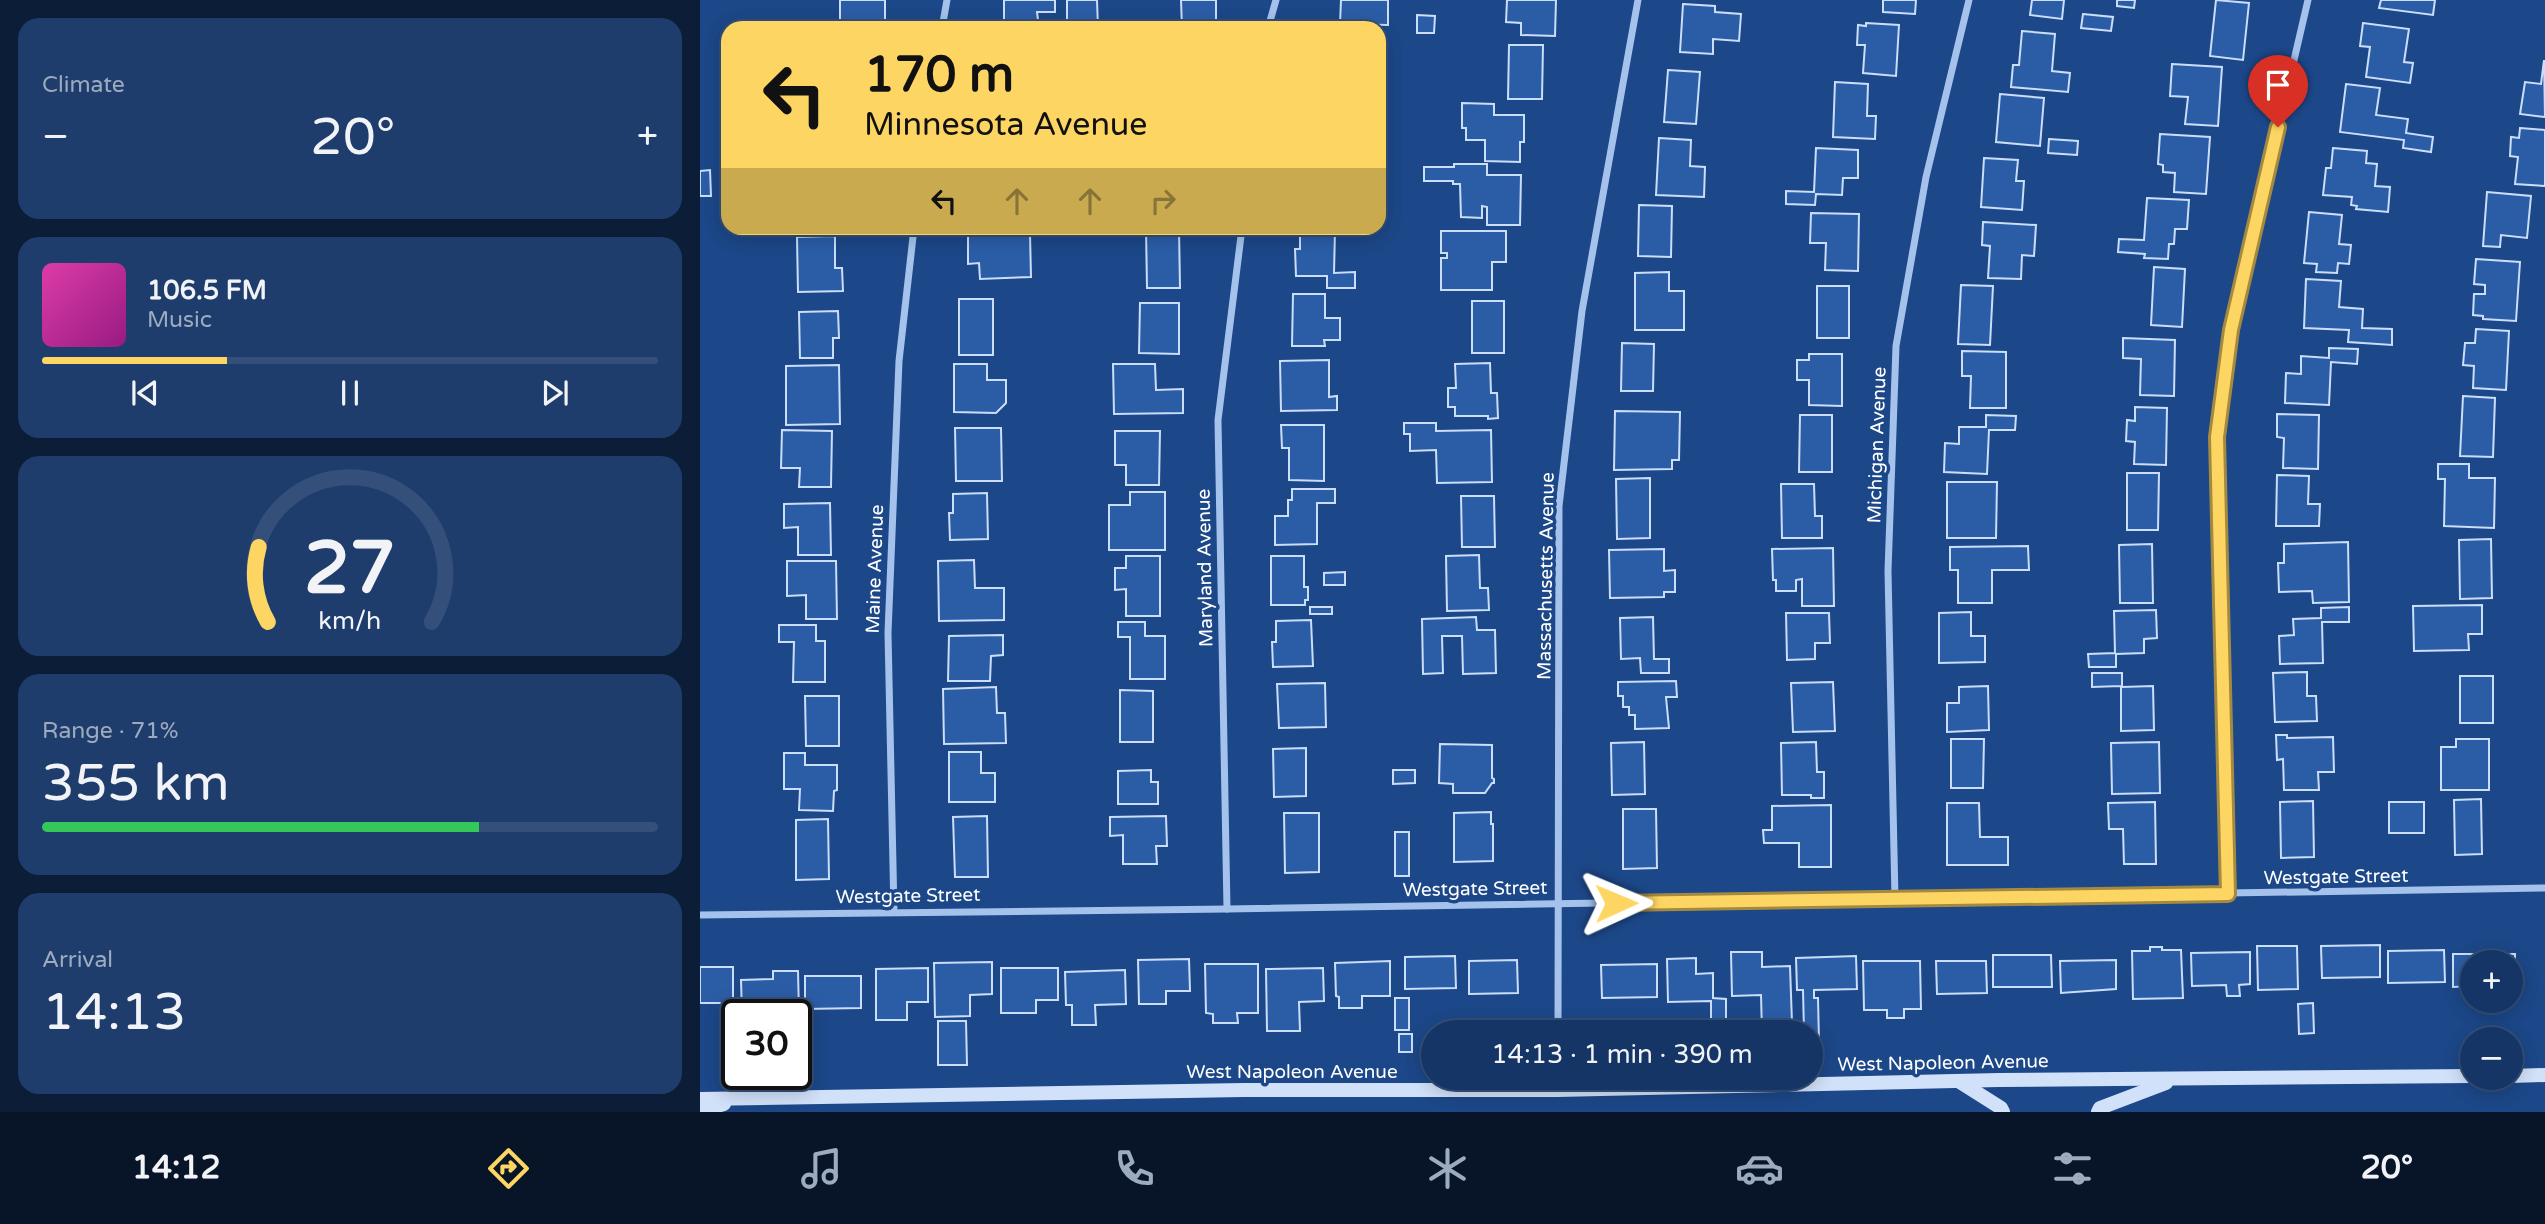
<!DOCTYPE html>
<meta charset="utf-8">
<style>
body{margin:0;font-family:"Varela Round",sans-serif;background:#1e3d6c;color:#f1f3f6;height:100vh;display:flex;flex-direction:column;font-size:26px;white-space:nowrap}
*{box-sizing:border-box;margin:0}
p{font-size:23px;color:#9dabbf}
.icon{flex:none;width:38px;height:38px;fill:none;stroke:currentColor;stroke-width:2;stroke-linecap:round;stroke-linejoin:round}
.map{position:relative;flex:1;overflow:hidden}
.sheet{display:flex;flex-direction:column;gap:18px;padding:18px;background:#0c1d38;width:700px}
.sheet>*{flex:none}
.guide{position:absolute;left:21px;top:21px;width:665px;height:214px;border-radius:21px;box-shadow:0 4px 18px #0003,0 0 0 2px #34507a;background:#fdd562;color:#111;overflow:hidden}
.fabs{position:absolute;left:1760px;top:950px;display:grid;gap:14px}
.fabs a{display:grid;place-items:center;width:63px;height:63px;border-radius:50%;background:#153566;box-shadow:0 4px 18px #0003,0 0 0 2px #34507a;font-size:35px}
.speed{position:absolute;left:21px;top:999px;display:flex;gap:14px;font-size:35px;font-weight:700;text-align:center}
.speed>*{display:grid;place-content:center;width:91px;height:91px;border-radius:50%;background:#153566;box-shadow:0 4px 18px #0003,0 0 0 2px #34507a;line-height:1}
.speed .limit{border:4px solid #111;border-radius:10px;background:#fff;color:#111}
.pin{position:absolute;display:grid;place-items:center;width:60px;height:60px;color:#fff;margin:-72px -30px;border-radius:50% 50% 50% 0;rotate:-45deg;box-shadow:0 0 7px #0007}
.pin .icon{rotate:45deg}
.me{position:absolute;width:77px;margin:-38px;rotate:89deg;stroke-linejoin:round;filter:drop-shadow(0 0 5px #0008)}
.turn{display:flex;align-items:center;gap:24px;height:147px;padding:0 28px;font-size:32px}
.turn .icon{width:91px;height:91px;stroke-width:2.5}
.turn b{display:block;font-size:49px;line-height:60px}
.lanes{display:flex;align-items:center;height:66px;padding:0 28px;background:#0003;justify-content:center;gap:35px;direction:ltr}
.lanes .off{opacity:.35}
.big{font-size:52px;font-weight:600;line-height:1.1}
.sheet .widget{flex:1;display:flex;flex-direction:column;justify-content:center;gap:10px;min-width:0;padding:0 24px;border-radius:21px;background:#1e3d6c}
.sheet .dial{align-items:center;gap:0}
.dial svg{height:182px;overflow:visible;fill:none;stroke:#34507a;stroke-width:7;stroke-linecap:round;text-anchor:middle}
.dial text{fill:#f1f3f6;stroke:none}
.song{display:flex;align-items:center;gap:21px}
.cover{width:84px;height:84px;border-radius:10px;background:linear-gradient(135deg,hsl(320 70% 55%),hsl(310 70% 35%))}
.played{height:7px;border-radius:4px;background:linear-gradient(90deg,#fdd562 30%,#34507a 30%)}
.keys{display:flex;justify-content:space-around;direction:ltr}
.heat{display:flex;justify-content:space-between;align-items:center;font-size:38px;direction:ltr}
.charge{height:10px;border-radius:5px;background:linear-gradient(90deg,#34c759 71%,#34507a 0)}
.trip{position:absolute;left:721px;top:1020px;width:402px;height:70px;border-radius:35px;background:#153566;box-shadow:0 4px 18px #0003,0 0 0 2px #34507a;font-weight:600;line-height:70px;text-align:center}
.tab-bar{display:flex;height:112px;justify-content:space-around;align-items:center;background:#081529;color:#9dabbf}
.tab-bar .icon{width:49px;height:49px}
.tab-bar .on{color:#fdd562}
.tab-bar b{font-size:32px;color:#f1f3f6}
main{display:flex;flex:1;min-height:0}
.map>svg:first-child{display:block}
.building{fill:#2b5da6;stroke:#caddf9;stroke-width:2}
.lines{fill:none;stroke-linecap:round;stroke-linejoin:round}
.street{stroke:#a5c2ec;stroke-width:7}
.secondary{stroke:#d1e1f9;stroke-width:14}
.route-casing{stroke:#a48a40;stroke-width:18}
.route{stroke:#fdd562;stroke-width:12}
.labels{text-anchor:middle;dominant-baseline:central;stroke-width:7;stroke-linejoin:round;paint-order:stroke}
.street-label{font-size:19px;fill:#fff;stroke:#1c4788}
</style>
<main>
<section class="sheet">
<div class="widget"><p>Climate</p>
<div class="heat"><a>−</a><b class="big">20°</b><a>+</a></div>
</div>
<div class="widget">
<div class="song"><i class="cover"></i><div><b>106.5 FM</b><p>Music</p></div></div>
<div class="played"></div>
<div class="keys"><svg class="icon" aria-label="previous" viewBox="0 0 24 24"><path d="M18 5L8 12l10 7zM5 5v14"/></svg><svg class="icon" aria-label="pause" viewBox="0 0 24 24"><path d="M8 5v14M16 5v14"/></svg><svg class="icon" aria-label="next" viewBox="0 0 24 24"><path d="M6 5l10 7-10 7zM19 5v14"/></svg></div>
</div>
<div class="widget dial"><svg viewBox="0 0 100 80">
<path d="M14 69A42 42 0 1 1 86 69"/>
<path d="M14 69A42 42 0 0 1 10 36" stroke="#fdd562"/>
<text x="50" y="56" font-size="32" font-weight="700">27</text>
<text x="50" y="72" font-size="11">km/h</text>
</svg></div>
<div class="widget"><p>Range · 71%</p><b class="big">355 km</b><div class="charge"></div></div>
<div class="widget"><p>Arrival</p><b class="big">14:13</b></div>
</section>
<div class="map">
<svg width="1845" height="1112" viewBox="0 0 1845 1112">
<rect width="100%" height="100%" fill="#1c4788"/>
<g class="building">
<rect x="140" y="0" width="45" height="28"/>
<path d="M304 0H355V12H337L338 20H304Z"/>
<path d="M367 0H397L398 28H367Z"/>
<path d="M481 0H516V27L482 28Z"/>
<path d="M641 0H688V25L640 24Z"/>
<path d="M807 0H856L855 36 821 35V23L806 22Z"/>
<path d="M1183 0H1216L1215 14 1183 12Z"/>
<path d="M1332 0H1364L1362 19 1330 15Z"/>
<path d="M1417 0H1435L1434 8 1417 6Z"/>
<path d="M1516 0 1549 3 1543 60 1510 56Z"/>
<path d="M1681 0H1735L1733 15 1679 8Z"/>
<path d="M983 4 1015 6V12L1041 14 1039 41 1013 39V54L980 52Z"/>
<path d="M1383 14 1413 17 1411 31 1381 28Z"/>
<path d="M717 15 735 16 734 33H717Z"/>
<path d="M1166 23 1199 25 1196 76 1163 73 1165 45H1157L1158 25 1166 26Z"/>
<path d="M1663 23 1709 29 1704 62 1713 63 1710 83 1666 77 1670 47 1660 46Z"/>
<path d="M1322 31 1355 34 1352 71 1370 73 1368 92 1311 87 1313 65H1319Z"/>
<path d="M809 45H843L842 99H808Z"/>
<path d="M1844 60 1845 117 1820 114 1825 82 1841 84Z"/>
<path d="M1472 64 1522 67 1518 126 1485 124 1488 97 1470 96Z"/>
<path d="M968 70 1000 72 996 124 964 122Z"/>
<path d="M1135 82 1168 84 1167 116H1176L1175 139 1133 137Z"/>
<path d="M1646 84 1680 88 1676 115 1708 119 1706 133 1733 137 1731 152 1703 148 1704 140 1640 132Z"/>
<path d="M1300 94 1344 98 1340 146 1296 142Z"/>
<path d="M762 103 794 104V115H824V142H820V162L785 161V140H766V128H762Z"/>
<rect x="24" y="127" width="4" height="36"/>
<path d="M1820 128 1845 130V186L1815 184 1818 157 1810 156 1811 137 1819 138Z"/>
<path d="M1460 134 1510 137 1506 194 1474 192 1475 173 1463 172V165L1458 164Z"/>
<path d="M959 138 991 140 990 166 1005 167 1004 197 956 195Z"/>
<path d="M1349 139 1378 141 1377 155 1348 153Z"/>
<path d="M1116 148 1158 150V178H1143L1142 195 1116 194 1115 205 1086 204V191L1114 192Z"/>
<path d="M1633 148 1667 151 1666 163 1677 164 1675 186 1690 187 1688 212 1656 209 1657 206 1651 205 1652 197 1623 195 1626 168H1631Z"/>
<path d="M1284 158 1318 160 1316 181H1324L1322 210 1281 207Z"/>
<path d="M754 164H787V175H821L820 225H787V207L782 206V218L761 217 760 184H753V181H724V167H754Z"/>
<path d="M10 170 11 196H0V171Z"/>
<path d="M1787 192 1831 196 1827 238 1801 235 1800 247 1783 246Z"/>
<path d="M1447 198 1489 200 1487 229H1475L1474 244H1469L1468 259 1444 258 1445 254 1418 252 1419 239 1444 240Z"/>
<path d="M939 205 972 206 971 257 938 256Z"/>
<path d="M1609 212 1642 215 1639 244 1651 245 1649 264 1638 263 1637 273 1616 272 1617 264 1604 263Z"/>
<path d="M1111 213 1159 214 1158 271 1125 270 1126 243H1110Z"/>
<path d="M1283 222 1336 225 1334 256 1322 255 1321 279 1288 278 1290 246 1282 245Z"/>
<path d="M446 229H479L480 288H447Z"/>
<path d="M635 230 634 273 655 272V288H627V276H596L595 249H600V231Z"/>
<path d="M741 231H806V262H792V290H741V258H747V253H741Z"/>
<path d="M298 232 330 234 331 277 280 279 279 263 268 264V236H298Z"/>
<path d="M135 236V268H142L143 291 98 292 97 237Z"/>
<path d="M1776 259 1820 262 1816 321 1783 319V316L1773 315 1774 294H1785V285L1774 284Z"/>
<path d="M1454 267 1485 269 1482 327 1451 325Z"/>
<path d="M969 272V291H984V330H935V273Z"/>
<path d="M1606 279 1641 281 1639 307 1663 309 1662 328 1692 329V345L1648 342 1649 330 1604 328Z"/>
<path d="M1261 285 1293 286 1290 345 1258 344Z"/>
<rect x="1117" y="286" width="32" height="52"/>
<path d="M593 294H625V318H640V340H624L625 346H592Z"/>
<rect x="259" y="299" width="34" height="56"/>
<rect x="772" y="301" width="32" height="52"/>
<path d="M440 303H479V354L439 353Z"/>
<path d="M138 311 139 338H133V358H100L99 312Z"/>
<path d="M1776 329 1809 331 1806 390 1773 388 1774 366 1763 365 1765 343H1775Z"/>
<path d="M1423 338 1475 340 1474 396 1440 395 1441 359 1423 358Z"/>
<path d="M922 343 954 344 953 391H921Z"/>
<path d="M1629 348 1658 349 1657 364 1631 362 1629 405 1585 403 1586 373 1601 374V356L1629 358Z"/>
<path d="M1262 351 1306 352V408H1270L1271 376H1262Z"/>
<path d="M1109 354H1142V406L1109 405V380H1097V360H1109Z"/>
<path d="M629 360V397L637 396V410L581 411 580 361Z"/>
<path d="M790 363 791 393H797L798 418 788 419V416H755V407H748V388H756L755 364Z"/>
<path d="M254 364H287V380H306V403L296 413 254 412Z"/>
<path d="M413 364H455L456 390 483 389V413L414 414Z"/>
<path d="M139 365 140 424 86 425V366Z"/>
<path d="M1763 396 1795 398 1793 457 1760 456Z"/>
<path d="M1435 407 1467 408 1466 465 1434 464 1435 442 1426 441 1427 420 1435 421Z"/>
<path d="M915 411 980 412 979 460H972V469L914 470Z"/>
<path d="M1577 414 1619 415 1618 469 1583 468 1584 438 1577 437Z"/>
<path d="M1100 415H1132V472H1099Z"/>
<path d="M1286 415 1316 416 1315 430H1289L1287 474 1244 472 1245 443 1259 444V427H1286Z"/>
<path d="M704 423H736V431L791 430 792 482 737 483 736 450 710 451V434H704Z"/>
<path d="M581 425H624V481L589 480V448H582Z"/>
<path d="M255 428H301L302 481H256Z"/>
<path d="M82 430 132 431 131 487H99L100 468H81Z"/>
<path d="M415 431H460L459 485H426V465H415Z"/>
<path d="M1738 464H1769V478H1795L1794 528 1744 526 1745 479H1738Z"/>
<path d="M1427 473H1459L1458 530H1427Z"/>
<path d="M1577 475 1609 476 1608 504H1620L1619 526H1576Z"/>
<path d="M950 478V538L917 539 916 479Z"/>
<path d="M1247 482H1297L1296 538H1247Z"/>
<path d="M1081 484H1114L1115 516H1122V538H1082Z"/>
<path d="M592 489H635V503H617V544L575 545V516H588V500H592Z"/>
<path d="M430 492H465V550H409V505H430Z"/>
<path d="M287 493 288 539 250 540 249 513H253V494Z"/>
<path d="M761 496H794L795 547H762Z"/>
<path d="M130 503 131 555H98V527L84 528V504Z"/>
<path d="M1791 539 1792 598 1760 599 1759 540Z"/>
<path d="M1648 542 1649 602 1613 603 1612 591 1579 592 1578 563H1584V544Z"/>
<path d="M1452 544 1453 603H1420L1419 545Z"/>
<path d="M1328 546 1329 570H1292V603H1258V570H1250V547Z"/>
<path d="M1133 548 1134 606H1102V579L1096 580V591H1076V580H1073L1072 549Z"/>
<path d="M964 549V571L975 570V592H964V597L910 598 909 550Z"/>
<path d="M779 555 780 588H788L789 610 747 611 746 556Z"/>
<path d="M426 556H460V616H426V589L415 590V568H426Z"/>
<path d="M571 556H604V587H608V600H605V605H571Z"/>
<path d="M274 560 275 588H304V620L239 621 238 561Z"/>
<path d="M87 561H136L137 619H106V595L87 596Z"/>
<path d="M645 572V585H624V573Z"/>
<path d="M1782 605V634H1768L1769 650 1714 651 1713 606Z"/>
<rect x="610" y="607" width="22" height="7"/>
<path d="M1649 607V622H1622L1623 663 1580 664 1579 636 1594 635 1593 619 1621 618V608Z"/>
<path d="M1456 610 1457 638 1444 639V653L1416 654V667H1389L1388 654 1415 653 1414 611Z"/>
<path d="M1271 612V636H1285V662L1239 663V613Z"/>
<path d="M1086 613H1129L1130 643H1115V659L1087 660Z"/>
<path d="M776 617 777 630H795L796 673 763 674 762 636H742L743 673 723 674 722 619Z"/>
<path d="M953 617 954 659H969V673H941L940 658 921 659 920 618Z"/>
<path d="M611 620 613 666 573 667 572 642H576V621Z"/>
<path d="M418 622H445V636H465V679H430V637H418Z"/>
<path d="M79 625H116V641H125V682H93L94 642H79Z"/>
<path d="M303 635V655L291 656 290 681H248L249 636Z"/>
<path d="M1607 672V696H1616L1617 721 1575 722 1573 673Z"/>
<path d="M1392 673H1422V687L1453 686 1454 730 1421 731V686L1392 687Z"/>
<rect x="1760" y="676" width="33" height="47"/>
<path d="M976 681 977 697H966L969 728 935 729V715H929V707H923V696H918V682Z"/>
<path d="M1133 682 1135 731 1093 732 1091 683Z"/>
<path d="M625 683 626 727 579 728 577 684Z"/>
<path d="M1288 686 1289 730 1247 732V703H1259V687Z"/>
<path d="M296 687 297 713H305L306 743 244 744 243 689Z"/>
<path d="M420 690 453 691V742H420Z"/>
<path d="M105 696H139V746H106Z"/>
<path d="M1576 735H1587V738L1633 737 1634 772H1618L1619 790H1584L1583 759 1577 760Z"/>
<path d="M1251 739H1284L1283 788H1251Z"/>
<path d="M1756 739H1789V790H1741V747H1756Z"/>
<path d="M944 742 945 794 912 795 911 743Z"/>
<path d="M1116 742 1117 772H1124V798H1111V795H1082L1081 743Z"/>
<path d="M1459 742 1460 793 1412 794 1411 743Z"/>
<path d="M740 744 792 745V778L794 779V783H792L785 793H753V784L739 783Z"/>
<path d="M606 748V796L574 797 573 749Z"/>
<path d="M249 752H281V773H295V802H249Z"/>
<path d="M84 753H105V765H137V790L134 791 133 811 99 810 100 789H84Z"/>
<path d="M451 770V782H458V804H418V771Z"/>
<path d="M693 770H715V783L693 784Z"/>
<path d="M1781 799 1782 854 1755 855 1754 800Z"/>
<path d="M1613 801 1614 857 1581 858 1580 802Z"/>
<path d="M1455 802 1456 864H1424L1423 829H1409L1408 803Z"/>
<rect x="1689" y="802" width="35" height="31"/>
<path d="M1247 803H1279L1280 837H1308V865H1247Z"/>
<path d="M1131 805V867H1099V843H1064L1063 830H1072V806Z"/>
<path d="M923 809H956L957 868 923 869Z"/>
<path d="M791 812V824H793V861L754 862V813Z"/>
<path d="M584 813H619V872L585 873Z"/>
<path d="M287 816 288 877H255L253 817Z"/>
<path d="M466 816 467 846H456L457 864H423V835L410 836V817Z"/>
<path d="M128 819 129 879 96 880V820Z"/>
<rect x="695" y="832" width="14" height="44"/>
<path d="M1680 945V977L1622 978 1621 946Z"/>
<path d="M1557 946H1597L1598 989 1558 990Z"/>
<path d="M1450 947H1462V950H1481L1483 998 1433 999 1432 951H1450Z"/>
<path d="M1744 950 1745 982 1688 983V951Z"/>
<path d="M1031 952H1062V967L1090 966 1092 1023 1085 1024V1032H1062L1061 995 1032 996Z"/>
<path d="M1550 952V984L1539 985 1540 996H1527L1526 985 1492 986 1491 953Z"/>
<path d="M1753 954H1815V986H1811V962H1773V986L1753 987Z"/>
<path d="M1293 955H1351L1352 987H1293Z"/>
<path d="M755 956 756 988 705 989V957Z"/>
<path d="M1156 956 1157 989 1114 990V998H1118L1119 1042H1111V1032H1104L1103 990H1097L1096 958Z"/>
<path d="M996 958V974L1013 973V998L1026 999V1032H1002V1020H1011V1001L968 1002 967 959Z"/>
<path d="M489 959 490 991H466V1004H439L438 960Z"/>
<path d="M817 960 818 993 769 994V961Z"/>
<path d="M1416 960V989L1361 993 1360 961Z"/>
<path d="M690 961V996H662V1008H639V997L636 996 635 963Z"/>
<path d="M1163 961H1220L1221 1009H1204V1018H1187V1010H1164Z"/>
<path d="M1236 961H1286L1287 993 1237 994Z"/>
<path d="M292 962V994L270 995V1016L235 1017 234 963Z"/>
<path d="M505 964H558V1013H537L538 1023H513V1014L506 1013Z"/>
<path d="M957 964V997L902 998 901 965Z"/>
<rect x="0" y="967" width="33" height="36"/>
<path d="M228 968V1002H207V1020H176V969Z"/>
<path d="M301 968H358V1000H336V1013H301Z"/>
<path d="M623 968 624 1001 599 1002 600 1031H567L566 969Z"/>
<path d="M425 970 426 1004 395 1005 396 1025H372V1005H366L365 972Z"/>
<path d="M73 971H98L99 1013 42 1014 41 980 73 979Z"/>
<path d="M105 976H161V1008L105 1009Z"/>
<rect x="695" y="998" width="14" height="32"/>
<path d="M1613 1003 1614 1033 1599 1034 1598 1004Z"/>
<path d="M238 1021H266L267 1065H238Z"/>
<rect x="699" y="1034" width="13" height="18"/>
</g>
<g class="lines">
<g class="street">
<path d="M242 28 247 0"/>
<path d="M568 28 576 0"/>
<path d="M1528 894 1517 437 1531 330 1608 0"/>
<path d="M1195 899 1188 571 1196 346 1226 177 1269 0"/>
<path d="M527 909 518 420 542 228"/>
<path d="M194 912 188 633 199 361 214 228"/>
<path d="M0 915 527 909 1845 888"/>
<path d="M858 1032 859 506 882 311 938 0"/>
<path d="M857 1090 858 1078"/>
</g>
<g class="secondary">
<path d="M1811 1076 1845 1075"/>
<path d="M1260 1082 1301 1108 1303 1112"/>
<path d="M0 1099 544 1090H857L1299 1080 1773 1076"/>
<path d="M0 1111 24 1104"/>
<path d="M1398 1112 1400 1108 1466 1083"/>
</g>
</g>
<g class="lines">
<defs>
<path id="route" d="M916 903 1528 894 1517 437 1531 330 1578 127"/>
</defs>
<use href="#route" class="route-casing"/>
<use href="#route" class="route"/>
</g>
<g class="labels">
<g class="street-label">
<text transform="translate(1177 445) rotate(-88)">Michigan Avenue</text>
<text transform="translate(505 568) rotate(-91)">Maryland Avenue</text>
<text transform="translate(175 569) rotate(-88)">Maine Avenue</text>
<text transform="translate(846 576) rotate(-89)">Massachusetts Avenue</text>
<text transform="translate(1636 877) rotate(-1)">Westgate Street</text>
<text transform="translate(775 889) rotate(-1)">Westgate Street</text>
<text transform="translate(208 896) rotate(-1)">Westgate Street</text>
<text transform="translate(1243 1063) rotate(-1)">West Napoleon Avenue</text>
<text x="592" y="1072">West Napoleon Avenue</text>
</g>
</g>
</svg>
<div class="fabs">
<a>+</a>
<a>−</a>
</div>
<div class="speed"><div class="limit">30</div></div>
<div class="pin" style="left:1578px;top:127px;background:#d93025"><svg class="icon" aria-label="arrive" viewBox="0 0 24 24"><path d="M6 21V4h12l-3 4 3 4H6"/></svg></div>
<svg class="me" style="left:916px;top:903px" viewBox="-20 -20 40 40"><path d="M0-17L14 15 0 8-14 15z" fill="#fdd562" stroke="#fff" stroke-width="4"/></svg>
<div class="trip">14:13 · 1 min · 390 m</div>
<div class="guide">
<div class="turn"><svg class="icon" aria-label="left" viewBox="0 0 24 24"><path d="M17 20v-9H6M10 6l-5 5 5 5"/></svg><div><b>170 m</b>Minnesota Avenue</div></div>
<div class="lanes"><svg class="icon" aria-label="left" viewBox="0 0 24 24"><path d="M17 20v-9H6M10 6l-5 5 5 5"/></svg><svg class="icon off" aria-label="ahead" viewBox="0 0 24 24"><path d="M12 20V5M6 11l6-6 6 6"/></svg><svg class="icon off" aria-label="ahead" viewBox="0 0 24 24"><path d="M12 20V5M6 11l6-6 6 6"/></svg><svg class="icon off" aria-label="right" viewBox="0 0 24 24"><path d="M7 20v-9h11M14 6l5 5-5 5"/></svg></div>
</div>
</div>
</main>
<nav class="tab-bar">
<b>14:12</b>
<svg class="icon on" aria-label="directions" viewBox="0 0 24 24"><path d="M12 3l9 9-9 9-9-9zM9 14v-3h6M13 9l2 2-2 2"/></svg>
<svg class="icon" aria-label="music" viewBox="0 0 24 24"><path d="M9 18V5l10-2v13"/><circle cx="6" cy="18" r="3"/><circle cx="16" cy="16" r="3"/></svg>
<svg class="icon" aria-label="phone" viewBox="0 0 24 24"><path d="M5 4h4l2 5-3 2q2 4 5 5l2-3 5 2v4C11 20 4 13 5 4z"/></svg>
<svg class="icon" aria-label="climate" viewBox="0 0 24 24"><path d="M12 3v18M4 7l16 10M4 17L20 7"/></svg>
<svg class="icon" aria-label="car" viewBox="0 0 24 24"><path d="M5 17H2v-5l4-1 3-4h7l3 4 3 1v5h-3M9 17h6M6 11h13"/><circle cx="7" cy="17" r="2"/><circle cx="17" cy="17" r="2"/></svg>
<svg class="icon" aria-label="filters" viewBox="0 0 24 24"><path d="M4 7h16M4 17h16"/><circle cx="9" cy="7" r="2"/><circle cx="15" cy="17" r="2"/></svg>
<b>20°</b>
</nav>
